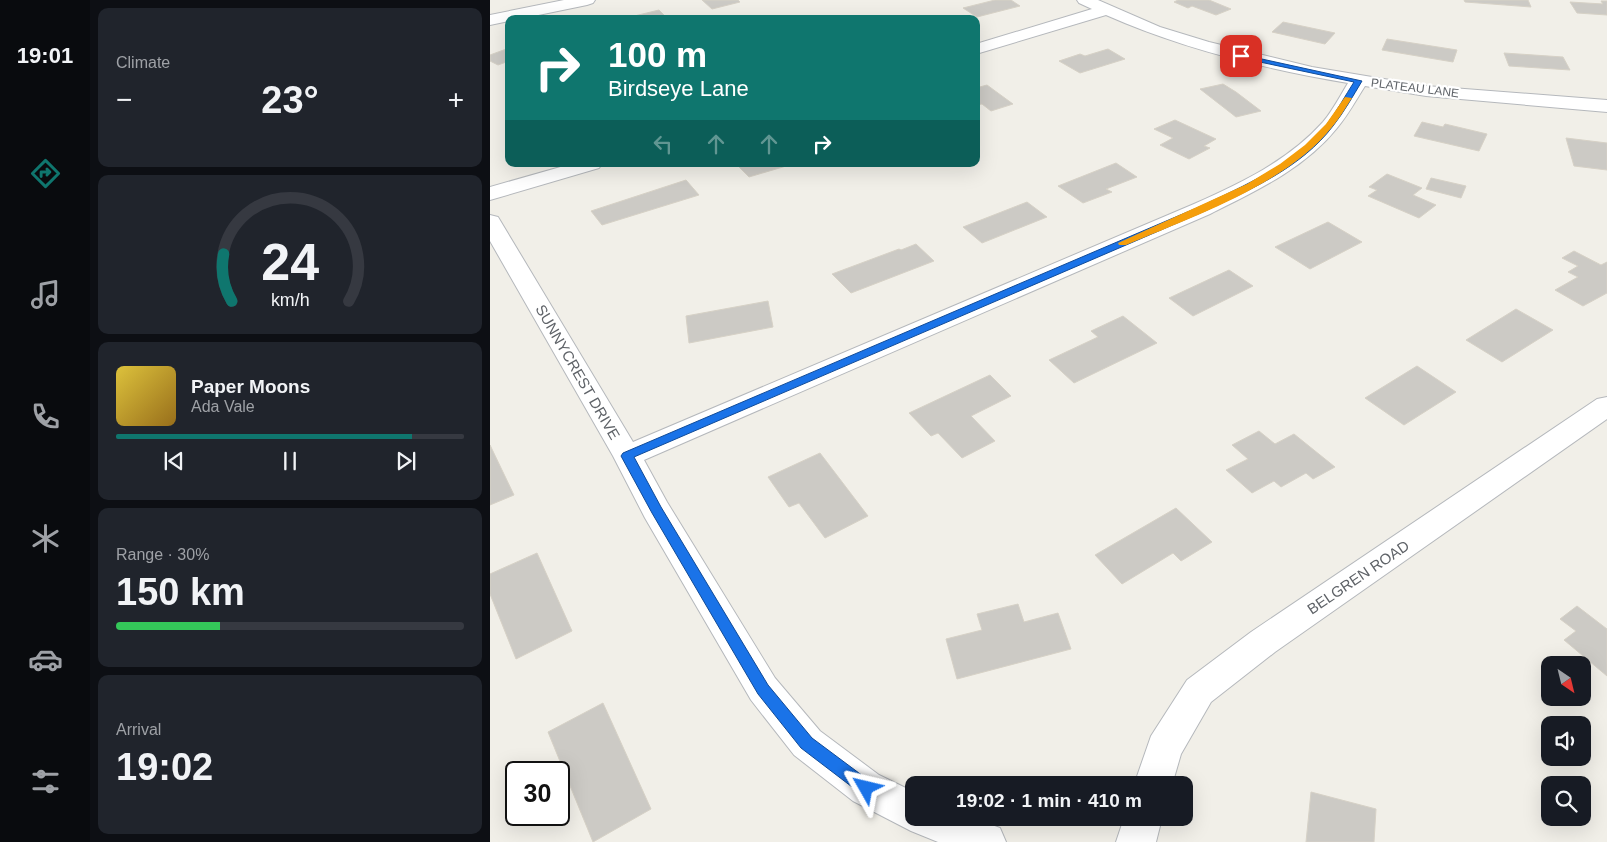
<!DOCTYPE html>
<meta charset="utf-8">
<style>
body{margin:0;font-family:Helvetica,sans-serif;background:#20242c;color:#f1f3f6;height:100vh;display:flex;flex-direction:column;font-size:19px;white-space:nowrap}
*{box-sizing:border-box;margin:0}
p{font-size:16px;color:#9ea1a6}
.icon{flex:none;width:28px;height:28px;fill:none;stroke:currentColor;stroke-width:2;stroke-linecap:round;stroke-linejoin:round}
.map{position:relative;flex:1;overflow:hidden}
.drawer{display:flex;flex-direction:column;gap:8px;padding:8px;background:#0d0f14;width:400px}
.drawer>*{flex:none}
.guide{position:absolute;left:15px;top:15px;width:475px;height:152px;border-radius:10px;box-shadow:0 5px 20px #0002;background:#0f766e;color:#fff;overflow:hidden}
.needle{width:32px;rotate:145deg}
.buttons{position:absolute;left:1051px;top:656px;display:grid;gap:10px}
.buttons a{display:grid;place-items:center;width:50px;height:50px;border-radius:10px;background:#171b24;box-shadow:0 5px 20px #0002;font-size:25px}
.speed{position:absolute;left:15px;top:761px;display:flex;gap:10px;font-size:25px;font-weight:700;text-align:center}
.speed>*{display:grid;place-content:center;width:65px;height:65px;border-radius:50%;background:#171b24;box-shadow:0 5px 20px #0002;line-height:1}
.speed .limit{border:2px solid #111;border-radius:8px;background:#fff;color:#111}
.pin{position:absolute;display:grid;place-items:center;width:42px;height:42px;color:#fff;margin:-21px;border-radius:10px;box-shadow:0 2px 8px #0006}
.me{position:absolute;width:55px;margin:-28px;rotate:307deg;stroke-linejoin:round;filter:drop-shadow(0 0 4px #0008)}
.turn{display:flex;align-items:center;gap:18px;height:105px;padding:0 20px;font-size:22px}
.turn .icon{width:65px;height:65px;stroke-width:2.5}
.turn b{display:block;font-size:35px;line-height:42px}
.lanes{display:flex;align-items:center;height:48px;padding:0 20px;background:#0003;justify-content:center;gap:25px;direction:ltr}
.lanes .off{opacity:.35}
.big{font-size:38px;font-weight:600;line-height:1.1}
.drawer .widget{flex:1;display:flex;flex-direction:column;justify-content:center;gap:8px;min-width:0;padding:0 18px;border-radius:10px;background:#20242c}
.drawer .dial{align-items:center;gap:0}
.dial svg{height:130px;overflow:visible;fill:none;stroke:#363941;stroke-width:7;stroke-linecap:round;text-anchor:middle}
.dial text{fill:#f1f3f6;stroke:none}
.song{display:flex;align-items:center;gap:15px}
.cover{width:60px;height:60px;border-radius:8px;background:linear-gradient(135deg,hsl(50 70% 55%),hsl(40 70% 35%))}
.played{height:5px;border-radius:2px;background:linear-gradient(90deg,#0f766e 85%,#363941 85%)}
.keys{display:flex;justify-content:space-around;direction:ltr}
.heat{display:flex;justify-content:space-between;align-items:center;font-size:28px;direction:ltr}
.charge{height:8px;border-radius:4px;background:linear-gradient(90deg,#34c759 30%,#363941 0)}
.trip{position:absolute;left:415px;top:776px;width:288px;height:50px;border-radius:10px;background:#171b24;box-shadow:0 5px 20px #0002;font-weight:600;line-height:50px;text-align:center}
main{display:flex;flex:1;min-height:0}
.tabs{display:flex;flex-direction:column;width:90px;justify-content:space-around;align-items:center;background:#090b0e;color:#9ea1a6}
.tabs .icon{width:35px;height:35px}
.tabs .current{color:#0f766e}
.tabs b{font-size:22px;color:#f1f3f6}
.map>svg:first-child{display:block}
.building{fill:#cccac5;stroke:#d6d1c6}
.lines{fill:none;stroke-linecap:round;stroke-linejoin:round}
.minor-casing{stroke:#b5b8bc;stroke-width:2}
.minor{fill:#fff;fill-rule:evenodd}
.route{fill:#1a73e8;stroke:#114b97}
.slow{fill:#f59e0b}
.labels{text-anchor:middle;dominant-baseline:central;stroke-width:4.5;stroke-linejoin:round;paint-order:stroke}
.far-street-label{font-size:12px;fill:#5f6368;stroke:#fff}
.street-label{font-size:15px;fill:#5f6368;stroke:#fff}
</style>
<main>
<nav class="tabs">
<b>19:01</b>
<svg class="icon current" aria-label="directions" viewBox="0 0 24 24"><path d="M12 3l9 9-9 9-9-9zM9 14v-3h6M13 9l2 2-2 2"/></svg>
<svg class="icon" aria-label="music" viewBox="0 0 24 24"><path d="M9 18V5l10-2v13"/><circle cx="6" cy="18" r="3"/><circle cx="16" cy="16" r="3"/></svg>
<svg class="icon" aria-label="phone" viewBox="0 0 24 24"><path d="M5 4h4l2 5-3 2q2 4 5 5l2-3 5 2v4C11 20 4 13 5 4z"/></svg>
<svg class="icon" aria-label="climate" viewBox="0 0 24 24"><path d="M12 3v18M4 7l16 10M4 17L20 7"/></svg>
<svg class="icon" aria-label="car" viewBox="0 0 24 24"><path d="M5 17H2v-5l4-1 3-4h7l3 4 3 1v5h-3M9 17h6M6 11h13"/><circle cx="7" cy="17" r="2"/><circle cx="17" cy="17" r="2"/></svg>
<svg class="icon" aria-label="filters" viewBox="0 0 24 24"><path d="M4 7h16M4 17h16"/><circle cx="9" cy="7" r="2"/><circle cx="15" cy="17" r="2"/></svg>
</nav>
<section class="drawer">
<div class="widget"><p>Climate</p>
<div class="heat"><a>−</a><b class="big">23°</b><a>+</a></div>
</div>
<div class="widget dial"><svg viewBox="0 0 100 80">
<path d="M14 69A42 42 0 1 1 86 69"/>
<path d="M14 69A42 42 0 0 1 9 40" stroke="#0f766e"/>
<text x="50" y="56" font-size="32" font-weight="700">24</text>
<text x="50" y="72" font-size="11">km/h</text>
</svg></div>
<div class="widget">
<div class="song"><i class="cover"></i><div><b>Paper Moons</b><p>Ada Vale</p></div></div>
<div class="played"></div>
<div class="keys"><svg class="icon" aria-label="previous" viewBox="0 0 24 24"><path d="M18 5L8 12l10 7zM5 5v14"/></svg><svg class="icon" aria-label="pause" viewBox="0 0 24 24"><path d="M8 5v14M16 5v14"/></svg><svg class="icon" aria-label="next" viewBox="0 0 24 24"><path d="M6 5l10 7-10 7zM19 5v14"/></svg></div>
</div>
<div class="widget"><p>Range · 30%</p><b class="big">150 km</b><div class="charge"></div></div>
<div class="widget"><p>Arrival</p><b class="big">19:02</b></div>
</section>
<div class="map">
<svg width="1117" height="842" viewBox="0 0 1117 842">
<rect width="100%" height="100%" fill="#f1efe8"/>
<g class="building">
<path d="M212 0H248L250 2 222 9Z"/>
<path d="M505 0H521L530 6 487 17 473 8Z"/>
<path d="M688 0H719L741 9 726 15 702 6 698 8 684 2Z"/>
<path d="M974 0H1038L1041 7 975 2Z"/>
<path d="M1111 1H1117V15L1087 13 1080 2 1113 4Z"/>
<path d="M169 10 177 18 132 19Z"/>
<path d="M793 22 845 33 835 44 782 32Z"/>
<path d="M897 39 967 50 963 62 892 50Z"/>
<path d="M19 48V61L8 65 0 61V55Z"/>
<path d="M618 49 635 59 590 73 569 61 590 54 595 56Z"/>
<path d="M1014 53 1073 57 1080 70 1019 66Z"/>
<path d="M733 84 746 92 771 111 746 117 710 89Z"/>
<path d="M497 85 523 104 501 111 492 104 486 105V88Z"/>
<path d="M685 120 726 139 714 146 720 148 699 159 670 145 683 138 664 129Z"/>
<path d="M932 122 953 127 955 124 997 134 989 151 924 136Z"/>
<path d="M1076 138 1117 143V170L1084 166Z"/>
<path d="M626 163 647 177 616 189 622 192 593 203 568 186Z"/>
<path d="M246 164H303L259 177Z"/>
<path d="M897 174 932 188 923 195 946 205 929 218 878 196 887 190 879 187Z"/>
<path d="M941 178 976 186 971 198 936 189Z"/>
<path d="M196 180 209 195 112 225 101 211Z"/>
<path d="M537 202 557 217 492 243 473 227Z"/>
<path d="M838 222 872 242 820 269 785 247Z"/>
<path d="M426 244 444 261 361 293 342 274 409 249 411 250Z"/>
<path d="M1084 251 1111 265 1117 262V293L1093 306 1065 290 1088 277 1078 272 1088 266 1072 258Z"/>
<path d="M739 270 763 286 703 316 679 298Z"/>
<path d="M278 301 283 327 199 343 196 316Z"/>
<path d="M1026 309 1063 330 1012 362 976 340Z"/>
<path d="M633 316 667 343 584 383 559 360 608 337 601 331Z"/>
<path d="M927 366 966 392 914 425 875 398Z"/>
<path d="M500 375 521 396 481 416 505 441 472 458 448 433 441 436 419 413Z"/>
<path d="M769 431 785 444 804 434 845 467 823 479 816 473 791 487 784 481 762 493 736 470 758 459 742 445Z"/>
<path d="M0 445 24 495 0 505Z"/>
<path d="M330 453 378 516 335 538 309 503 299 507 278 477Z"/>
<path d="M686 508 722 542 691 561 683 553 632 584 605 555Z"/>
<path d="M47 553 82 631 26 659 0 594V574Z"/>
<path d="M528 604 534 622 568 613 581 649 467 679 456 639 492 630 487 614Z"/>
<path d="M1087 606 1117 629V676L1074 640 1086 631 1070 619Z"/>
<path d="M113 703 161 809 103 842 58 732Z"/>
<path d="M821 792 886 809 884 842H816Z"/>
</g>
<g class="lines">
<defs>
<g id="minor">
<path d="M74 0H105L103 3 97 5 29 19H19V21L0 25V15Z"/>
<path d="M587 0H608L670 27 719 42 822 67 936 86 1117 100V112L936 96 875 86C866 100 858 115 847 128 814 169 766 191 720 214L154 460 177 502 285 678 330 731 389 775 424 792V818H483L510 828 516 842H448L421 831 363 801 304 755 261 700 155 518 123 456 0 241V215L8 217 143 442 704 204C751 183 798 161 833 122 843 110 850 96 858 83 775 69 693 49 616 15L486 54V44L602 9 589 3Z"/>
<path d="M81 164H112L109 168 0 200V187Z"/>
<path d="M1117 397V419L785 652 721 702 691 754 682 785H644L661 736 697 680 761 632 1107 399Z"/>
<path d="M634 818H672L666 842H626Z"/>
</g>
</defs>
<use href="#minor" class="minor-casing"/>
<use href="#minor" class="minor"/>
</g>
<path class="route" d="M749 54 872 81C863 96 854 112 843 126 812 167 760 190 715 211L144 457 171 507 278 685 322 738 381 782 383 788 381 793 376 795 370 793 311 748 268 694 162 513 131 456 133 453 709 207C754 186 805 164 837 124 847 111 855 96 864 82L751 58 749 57Z"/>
<path class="slow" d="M855 97 862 98C855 108 850 118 842 127 797 184 702 217 636 245H629L628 243 757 184 790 164 815 145 836 124Z"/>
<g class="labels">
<g class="far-street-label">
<text transform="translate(925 88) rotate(7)">PLATEAU LANE</text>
</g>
<g class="street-label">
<text transform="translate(88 372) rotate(60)">SUNNYCREST DRIVE</text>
<text transform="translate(868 577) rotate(-34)">BELGREN ROAD</text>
</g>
</g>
</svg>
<div class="buttons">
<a><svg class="needle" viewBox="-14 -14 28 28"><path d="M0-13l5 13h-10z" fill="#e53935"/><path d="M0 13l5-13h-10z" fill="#9ea1a6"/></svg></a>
<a><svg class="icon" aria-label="sound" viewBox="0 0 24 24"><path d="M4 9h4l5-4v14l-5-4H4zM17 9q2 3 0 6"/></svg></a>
<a><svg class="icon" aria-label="search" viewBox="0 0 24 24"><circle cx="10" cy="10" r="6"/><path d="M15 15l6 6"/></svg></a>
</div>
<div class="speed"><div class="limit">30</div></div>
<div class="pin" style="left:751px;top:56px;background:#d93025"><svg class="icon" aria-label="arrive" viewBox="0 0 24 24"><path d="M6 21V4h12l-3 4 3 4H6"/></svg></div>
<svg class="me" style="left:376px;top:788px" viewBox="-20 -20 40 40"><path d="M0-17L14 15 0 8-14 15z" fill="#1a73e8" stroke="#fff" stroke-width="4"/></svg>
<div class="trip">19:02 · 1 min · 410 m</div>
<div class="guide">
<div class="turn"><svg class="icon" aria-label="right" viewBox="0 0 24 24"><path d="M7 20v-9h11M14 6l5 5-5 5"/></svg><div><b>100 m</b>Birdseye Lane</div></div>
<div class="lanes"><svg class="icon off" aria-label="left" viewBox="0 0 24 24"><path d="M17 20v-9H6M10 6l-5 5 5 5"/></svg><svg class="icon off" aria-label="ahead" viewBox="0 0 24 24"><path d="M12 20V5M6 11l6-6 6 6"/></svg><svg class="icon off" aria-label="ahead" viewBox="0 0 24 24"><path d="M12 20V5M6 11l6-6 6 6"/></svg><svg class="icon" aria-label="right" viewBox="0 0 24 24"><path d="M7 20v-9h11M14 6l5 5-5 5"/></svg></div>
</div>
</div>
</main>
